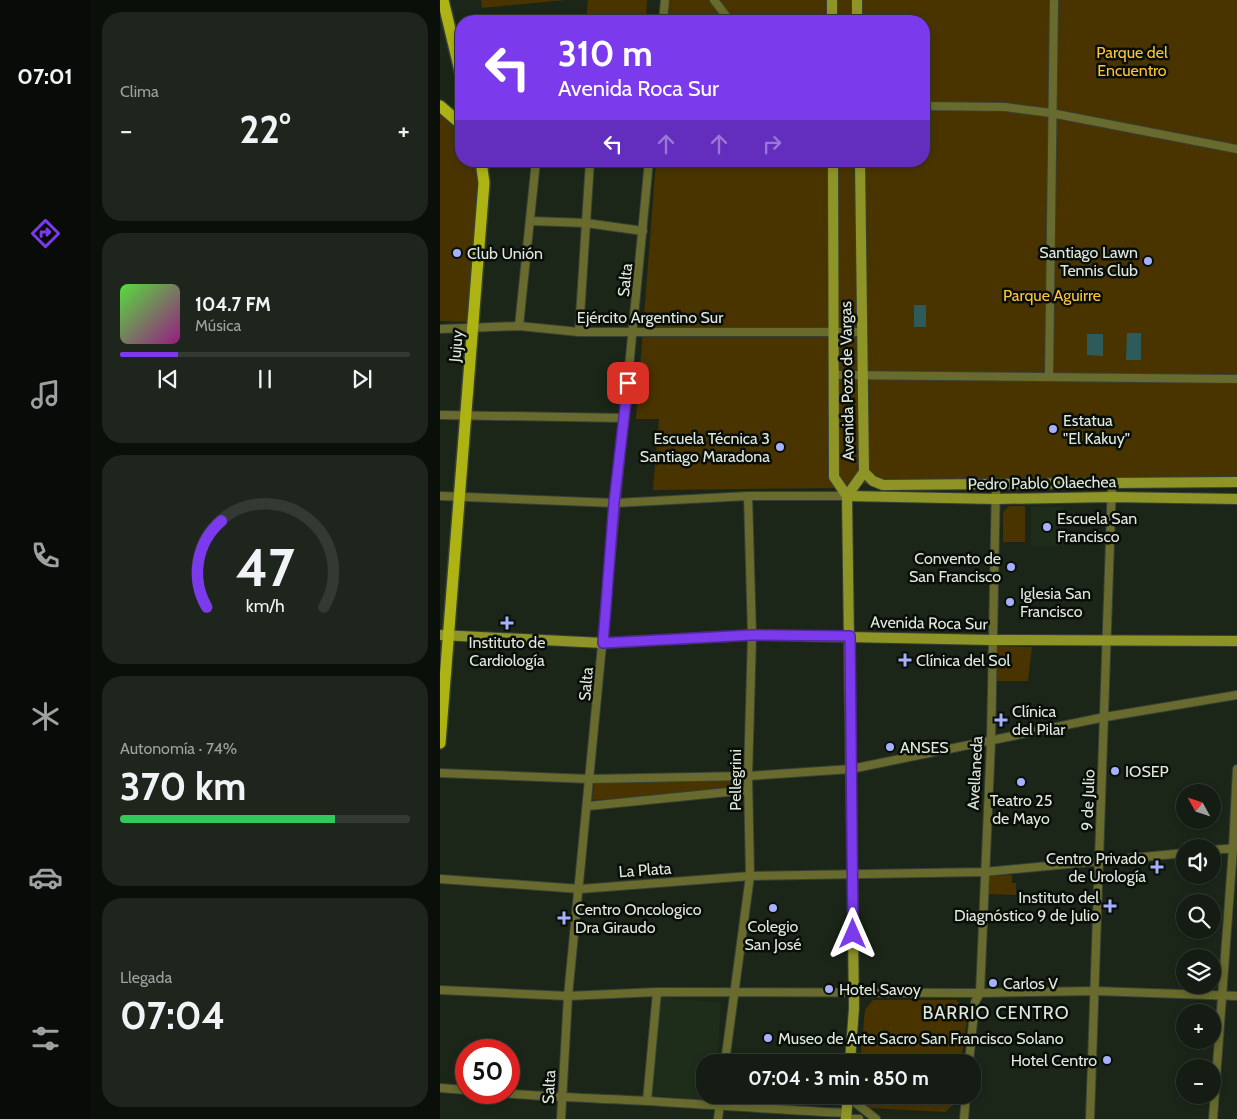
<!DOCTYPE html>
<html lang="es">
<meta charset="utf-8">
<style>
body{margin:0;font-family:Cabin,sans-serif;background:#1d251c;color:#f1f3f6;height:100vh;display:flex;flex-direction:column;font-size:19px;white-space:nowrap}
*{box-sizing:border-box;margin:0}
p{font-size:16px;color:#9da1a0}
.icon{flex:none;width:28px;height:28px;fill:none;stroke:currentColor;stroke-width:2;stroke-linecap:round;stroke-linejoin:round}
.map{position:relative;flex:1;overflow:hidden}
.details{display:flex;flex-direction:column;gap:12px;padding:12px;background:#0b0f0a;width:350px}
.details>*{flex:none}
.guide{position:absolute;left:15px;top:15px;width:475px;height:152px;border-radius:20px;box-shadow:0 2px 8px #0003,0 0 0 1px #333a33;background:#7c3aed;color:#fff;overflow:hidden}
.needle{width:32px;rotate:310deg}
.tools{position:absolute;left:736px;top:784px;display:grid;gap:10px}
.tools a{display:grid;place-items:center;width:45px;height:45px;border-radius:50%;background:#141c13;box-shadow:0 2px 8px #0003,0 0 0 1px #333a33;font-size:25px}
.speed{position:absolute;left:15px;top:1039px;display:flex;gap:10px;font-size:25px;font-weight:700;text-align:center}
.speed>*{display:grid;place-content:center;width:65px;height:65px;border-radius:50%;background:#141c13;box-shadow:0 2px 8px #0003,0 0 0 1px #333a33;line-height:1}
.speed .limit{border:8px solid #d22;background:#fff;color:#111}
.pin{position:absolute;display:grid;place-items:center;width:42px;height:42px;color:#fff;margin:-21px;border-radius:10px;box-shadow:0 2px 8px #0006}
.me{position:absolute;width:55px;margin:-28px;rotate:0deg;stroke-linejoin:round;filter:drop-shadow(0 0 4px #0008)}
.turn{display:flex;align-items:center;gap:18px;height:105px;padding:0 20px;font-size:22px}
.turn .icon{width:65px;height:65px;stroke-width:2.5}
.turn b{display:block;font-size:35px;line-height:42px}
.lanes{display:flex;align-items:center;height:48px;padding:0 20px;background:#0003;justify-content:center;gap:25px;direction:ltr}
.lanes .off{opacity:.35}
.big{font-size:38px;font-weight:800;line-height:1.1}
.details .card{flex:1;display:flex;flex-direction:column;justify-content:center;gap:8px;min-width:0;padding:0 18px;border-radius:20px;background:#1d251c}
.details .dial{align-items:center;gap:0}
.dial svg{height:130px;overflow:visible;fill:none;stroke:#333a33;stroke-width:7;stroke-linecap:round;text-anchor:middle}
.dial text{fill:#f1f3f6;stroke:none}
.song{display:flex;align-items:center;gap:15px}
.cover{width:60px;height:60px;border-radius:8px;background:linear-gradient(135deg,hsl(110 70% 55%),hsl(310 70% 35%))}
.played{height:5px;border-radius:2px;background:linear-gradient(90deg,#7c3aed 20%,#333a33 20%)}
.keys{display:flex;justify-content:space-around;direction:ltr}
.heat{display:flex;justify-content:space-between;align-items:center;font-size:28px;direction:ltr}
.charge{height:8px;border-radius:4px;background:linear-gradient(90deg,#34c759 74%,#333a33 0)}
.trip{position:absolute;left:256px;top:1054px;width:285px;height:50px;border-radius:20px;background:#141c13;box-shadow:0 2px 8px #0003,0 0 0 1px #333a33;font-weight:800;line-height:50px;text-align:center}
main{display:flex;flex:1;min-height:0}
.dock{display:flex;flex-direction:column;width:90px;justify-content:space-around;align-items:center;background:#080b08;color:#9da1a0}
.dock .icon{width:35px;height:35px}
.dock .on{color:#7c3aed}
.dock b{font-size:22px;color:#f1f3f6}
.map>svg:first-child{display:block}
.built{fill:#1e2d1a}
.green{fill:#493400}
.water{fill:#2d5b5a}
.lines{fill:none;stroke-linecap:round;stroke-linejoin:round}
.street-casing{stroke:#374135;stroke-width:10}
.secondary-casing{stroke:#374135;stroke-width:12}
.primary-casing{stroke:#374135;stroke-width:14}
.street{stroke:#686b2d;stroke-width:8}
.secondary{stroke:#8f9427;stroke-width:10}
.primary{stroke:#aeb314;stroke-width:11}
.route-casing{stroke:#51269a;stroke-width:12}
.route{stroke:#7c3aed;stroke-width:9}
.poi-dot{fill:#a5b1fc;stroke:#090e08;stroke-width:2}
.labels{text-anchor:middle;dominant-baseline:central;stroke-width:5;stroke-linejoin:round;paint-order:stroke}
.park-label{font-size:16px;fill:#fdc339;stroke:#090e08}
.poi-label{font-size:16px;fill:#e0e8de;stroke:#090e08;text-anchor:start}
.street-label{font-size:16px;fill:#e0e8de;stroke:#090e08}
.neighbourhood-label{font-size:18px;letter-spacing:1px;fill:#e0e8de;stroke:#090e08}
</style>
<main>
<nav class="dock">
<b>07:01</b>
<svg class="icon on" aria-label="directions" viewBox="0 0 24 24"><path d="M12 3l9 9-9 9-9-9zM9 14v-3h6M13 9l2 2-2 2"/></svg>
<svg class="icon" aria-label="music" viewBox="0 0 24 24"><path d="M9 18V5l10-2v13"/><circle cx="6" cy="18" r="3"/><circle cx="16" cy="16" r="3"/></svg>
<svg class="icon" aria-label="phone" viewBox="0 0 24 24"><path d="M5 4h4l2 5-3 2q2 4 5 5l2-3 5 2v4C11 20 4 13 5 4z"/></svg>
<svg class="icon" aria-label="climate" viewBox="0 0 24 24"><path d="M12 3v18M4 7l16 10M4 17L20 7"/></svg>
<svg class="icon" aria-label="car" viewBox="0 0 24 24"><path d="M5 17H2v-5l4-1 3-4h7l3 4 3 1v5h-3M9 17h6M6 11h13"/><circle cx="7" cy="17" r="2"/><circle cx="17" cy="17" r="2"/></svg>
<svg class="icon" aria-label="filters" viewBox="0 0 24 24"><path d="M4 7h16M4 17h16"/><circle cx="9" cy="7" r="2"/><circle cx="15" cy="17" r="2"/></svg>
</nav>
<section class="details">
<div class="card"><p>Clima</p>
<div class="heat"><a>−</a><b class="big">22°</b><a>+</a></div>
</div>
<div class="card">
<div class="song"><i class="cover"></i><div><b>104.7 FM</b><p>Música</p></div></div>
<div class="played"></div>
<div class="keys"><svg class="icon" aria-label="previous" viewBox="0 0 24 24"><path d="M18 5L8 12l10 7zM5 5v14"/></svg><svg class="icon" aria-label="pause" viewBox="0 0 24 24"><path d="M8 5v14M16 5v14"/></svg><svg class="icon" aria-label="next" viewBox="0 0 24 24"><path d="M6 5l10 7-10 7zM19 5v14"/></svg></div>
</div>
<div class="card dial"><svg viewBox="0 0 100 80">
<path d="M14 69A42 42 0 1 1 86 69"/>
<path d="M14 69A42 42 0 0 1 23 16" stroke="#7c3aed"/>
<text x="50" y="56" font-size="32" font-weight="700">47</text>
<text x="50" y="72" font-size="11">km/h</text>
</svg></div>
<div class="card"><p>Autonomía · 74%</p><b class="big">370 km</b><div class="charge"></div></div>
<div class="card"><p>Llegada</p><b class="big">07:04</b></div>
</section>
<div class="map">
<svg width="797" height="1119" viewBox="0 0 797 1119">
<rect width="100%" height="100%" fill="#1b2619"/>
<g class="built">
<path d="M591 507H623L624 546 591 547Z"/>
<path d="M220 997 281 1003 277 1062H265V1095H274V1102L212 1095Z"/>
</g>
<g class="green">
<path d="M41 0H126L42 8Z"/>
<path d="M148 0H207L206 21H146Z"/>
<path d="M227 0H797V476L428 483 402 488 213 490 219 419H196L216 161H484V21H224Z"/>
<path d="M0 115 21 130V161H35L38 185 31 322 0 321Z"/>
<path d="M569 506H585V542H563V512Z"/>
<path d="M556 646 592 647 588 681H555Z"/>
<path d="M155 777 308 778 307 792 152 800Z"/>
<path d="M572 875V883H576V895L547 894 548 876Z"/>
<path d="M433 1000H516L528 1012 521 1062H420L425 1010Z"/>
<path d="M419 1095H517L516 1102 505 1112 430 1108Z"/>
</g>
<g class="water">
<rect x="474" y="305" width="12" height="22"/>
<path d="M687 333H701V360H686Z"/>
<path d="M647 334H663V356L647 355Z"/>
</g>
<g class="lines">
<defs>
<g id="street">
<path d="M274 0 290 21"/>
<path d="M223 21 225 0"/>
<path d="M484 106 565 107 611 113 797 149"/>
<path d="M91 221 146 223 203 231"/>
<path d="M79 326 96 161"/>
<path d="M0 329 79 326 139 332H421"/>
<path d="M139 332 150 161"/>
<path d="M394 375 797 379"/>
<path d="M609 376 614 0"/>
<path d="M0 415 184 418"/>
<path d="M0 496 175 503 308 496H407"/>
<path d="M0 773 150 779 308 776 411 769 665 717 797 695"/>
<path d="M148 806 308 790"/>
<path d="M772 850 797 848"/>
<path d="M0 879 140 889 310 876 544 872 745 853"/>
<path d="M0 990 128 996 217 992 540 993 655 991 797 996"/>
<path d="M285 1062 310 876 308 776 312 635 308 496"/>
<path d="M529 1062 535 1002 540 993 551 741 556 483"/>
<path d="M0 1088 26 1090"/>
<path d="M51 1092C104 1097 156 1098 208 1101 274 1105 340 1110 407 1113"/>
<path d="M411 1095 417 1104 436 1119"/>
<path d="M207 1101 217 992"/>
<path d="M121 1119 128 996 209 161"/>
<path d="M278 1119 281 1095"/>
<path d="M406 1119H419"/>
<path d="M524 1119 526 1095"/>
<path d="M650 1119 672 483"/>
<path d="M773 1119 793 848 797 769"/>
</g>
<g id="secondary">
<path d="M392 0V21"/>
<path d="M417 0V21"/>
<path d="M393 161 394 477 407 496"/>
<path d="M424 472 433 481 443 485 797 482"/>
<path d="M407 496 414 1008 410 1062"/>
<path d="M407 496 556 499 672 497 797 499"/>
<path d="M407 496 424 472 420 161"/>
<path d="M0 635 163 643 312 635 552 640 797 641"/>
<path d="M406 1119 408 1095"/>
</g>
<g id="primary">
<path d="M3 0 21 75"/>
<path d="M0 106 21 124"/>
<path d="M0 743 44 183 41 161"/>
</g>
</defs>
<use href="#street" class="street-casing"/>
<use href="#secondary" class="secondary-casing"/>
<use href="#primary" class="primary-casing"/>
<use href="#street" class="street"/>
<use href="#secondary" class="secondary"/>
<use href="#primary" class="primary"/>
</g>
<g class="lines">
<defs>
<path id="route" d="M188 383 174 503 163 643 312 635 410 636 413 934"/>
</defs>
<use href="#route" class="route-casing"/>
<use href="#route" class="route"/>
</g>
<g class="poi-dot">
<circle cx="17" cy="253" r="5"/>
<circle cx="708" cy="261" r="5"/>
<circle cx="613" cy="429" r="5"/>
<circle cx="340" cy="447" r="5"/>
<circle cx="607" cy="527" r="5"/>
<circle cx="571" cy="567" r="5"/>
<circle cx="570" cy="602" r="5"/>
<path d="M64.5 615.5h5v5h5v5h-5v5h-5v-5h-5v-5h5z"/>
<path d="M462.5 652.5h5v5h5v5h-5v5h-5v-5h-5v-5h5z"/>
<path d="M558.5 712.5h5v5h5v5h-5v5h-5v-5h-5v-5h5z"/>
<circle cx="450" cy="747" r="5"/>
<circle cx="675" cy="771" r="5"/>
<circle cx="581" cy="782" r="5"/>
<path d="M714.5 859.5h5v5h5v5h-5v5h-5v-5h-5v-5h5z"/>
<path d="M667.5 898.5h5v5h5v5h-5v5h-5v-5h-5v-5h5z"/>
<circle cx="333" cy="908" r="5"/>
<path d="M121.5 910.5h5v5h5v5h-5v5h-5v-5h-5v-5h5z"/>
<circle cx="553" cy="983" r="5"/>
<circle cx="389" cy="989" r="5"/>
<circle cx="328" cy="1038" r="5"/>
<circle cx="667" cy="1060" r="5"/>
</g>
<g class="labels">
<g class="park-label">
<text x="692" y="52">Parque del<tspan x="692" dy="18">Encuentro</tspan></text>
<text x="612" y="295">Parque Aguirre</text>
</g>
<g class="poi-label">
<text x="698" y="252" text-anchor="end">Santiago Lawn<tspan x="698" dy="18">Tennis Club</tspan></text>
<text x="27" y="253">Club Unión</text>
<text x="623" y="420">Estatua<tspan x="623" dy="18">"El Kakuy"</tspan></text>
<text x="330" y="438" text-anchor="end">Escuela Técnica 3<tspan x="330" dy="18">Santiago Maradona</tspan></text>
<text x="617" y="518">Escuela San<tspan x="617" dy="18">Francisco</tspan></text>
<text x="561" y="558" text-anchor="end">Convento de<tspan x="561" dy="18">San Francisco</tspan></text>
<text x="580" y="593">Iglesia San<tspan x="580" dy="18">Francisco</tspan></text>
<text x="67" y="642" text-anchor="middle">Instituto de<tspan x="67" dy="18">Cardiología</tspan></text>
<text x="476" y="660">Clínica del Sol</text>
<text x="572" y="711">Clínica<tspan x="572" dy="18">del Pilar</tspan></text>
<text x="460" y="747">ANSES</text>
<text x="685" y="771">IOSEP</text>
<text x="581" y="800" text-anchor="middle">Teatro 25<tspan x="581" dy="18">de Mayo</tspan></text>
<text x="706" y="858" text-anchor="end">Centro Privado<tspan x="706" dy="18">de Urología</tspan></text>
<text x="659" y="897" text-anchor="end">Instituto del<tspan x="659" dy="18">Diagnóstico 9 de Julio</tspan></text>
<text x="135" y="909">Centro Oncologico<tspan x="135" dy="18">Dra Giraudo</tspan></text>
<text x="333" y="926" text-anchor="middle">Colegio<tspan x="333" dy="18">San José</tspan></text>
<text x="563" y="983">Carlos V</text>
<text x="399" y="989">Hotel Savoy</text>
<text x="338" y="1038">Museo de Arte Sacro San Francisco Solano</text>
<text x="657" y="1060" text-anchor="end">Hotel Centro</text>
</g>
<g class="street-label">
<text transform="translate(185 280) rotate(-84)">Salta</text>
<text x="210" y="317">Ejército Argentino Sur</text>
<text transform="translate(16 346) rotate(-85)">Jujuy</text>
<text transform="translate(407 381) rotate(-91)">Avenida Pozo de Vargas</text>
<text transform="translate(602 483) rotate(-1)">Pedro Pablo Olaechea</text>
<text transform="translate(489 623) rotate(1)">Avenida Roca Sur</text>
<text transform="translate(146 684) rotate(-85)">Salta</text>
<text transform="translate(535 773) rotate(-87)">Avellaneda</text>
<text transform="translate(295 780) rotate(-90)">Pellegrini</text>
<text transform="translate(648 800) rotate(-88)">9 de Julio</text>
<text transform="translate(205 870) rotate(-4)">La Plata</text>
<text transform="translate(109 1087) rotate(-87)">Salta</text>
</g>
<g class="neighbourhood-label">
<text x="556" y="1013">BARRIO CENTRO</text>
</g>
</g>
</svg>
<div class="tools">
<a><svg class="needle" viewBox="-14 -14 28 28"><path d="M0-13l5 13h-10z" fill="#e53935"/><path d="M0 13l5-13h-10z" fill="#9da1a0"/></svg></a>
<a><svg class="icon" aria-label="sound" viewBox="0 0 24 24"><path d="M4 9h4l5-4v14l-5-4H4zM17 9q2 3 0 6"/></svg></a>
<a><svg class="icon" aria-label="search" viewBox="0 0 24 24"><circle cx="10" cy="10" r="6"/><path d="M15 15l6 6"/></svg></a>
<a><svg class="icon" aria-label="layers" viewBox="0 0 24 24"><path d="M12 4l9 5-9 5-9-5zM3 14l9 5 9-5"/></svg></a>
<a>+</a>
<a>−</a>
</div>
<div class="speed"><div class="limit">50</div></div>
<div class="pin" style="left:188px;top:383px;background:#d93025"><svg class="icon" aria-label="arrive" viewBox="0 0 24 24"><path d="M6 21V4h12l-3 4 3 4H6"/></svg></div>
<svg class="me" style="left:413px;top:934px" viewBox="-20 -20 40 40"><path d="M0-17L14 15 0 8-14 15z" fill="#7c3aed" stroke="#fff" stroke-width="4"/></svg>
<div class="trip">07:04 · 3 min · 850 m</div>
<div class="guide">
<div class="turn"><svg class="icon" aria-label="left" viewBox="0 0 24 24"><path d="M17 20v-9H6M10 6l-5 5 5 5"/></svg><div><b>310 m</b>Avenida Roca Sur</div></div>
<div class="lanes"><svg class="icon" aria-label="left" viewBox="0 0 24 24"><path d="M17 20v-9H6M10 6l-5 5 5 5"/></svg><svg class="icon off" aria-label="ahead" viewBox="0 0 24 24"><path d="M12 20V5M6 11l6-6 6 6"/></svg><svg class="icon off" aria-label="ahead" viewBox="0 0 24 24"><path d="M12 20V5M6 11l6-6 6 6"/></svg><svg class="icon off" aria-label="right" viewBox="0 0 24 24"><path d="M7 20v-9h11M14 6l5 5-5 5"/></svg></div>
</div>
</div>
</main>
